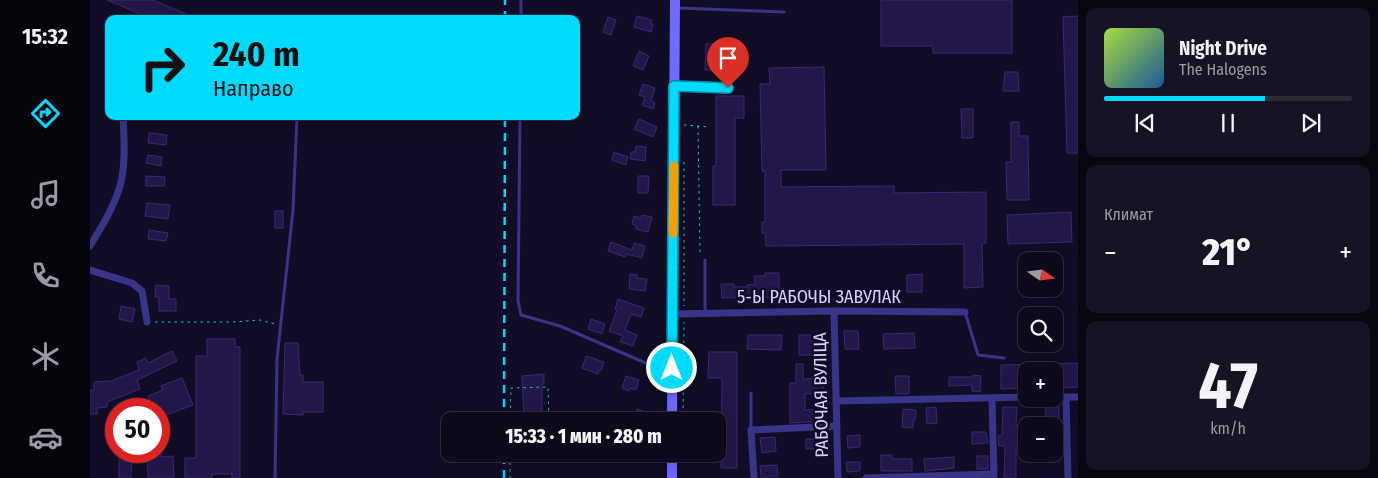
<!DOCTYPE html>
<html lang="ru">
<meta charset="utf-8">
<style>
body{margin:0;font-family:"Fira Sans Condensed",sans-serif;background:#171325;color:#f1f3f6;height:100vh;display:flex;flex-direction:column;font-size:19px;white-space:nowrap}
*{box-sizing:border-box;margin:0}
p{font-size:16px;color:#9b9aa3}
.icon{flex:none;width:28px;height:28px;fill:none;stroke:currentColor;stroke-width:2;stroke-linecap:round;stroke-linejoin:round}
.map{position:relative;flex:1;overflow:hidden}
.sheet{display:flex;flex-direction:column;gap:8px;padding:8px;background:#08060f;width:300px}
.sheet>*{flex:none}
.top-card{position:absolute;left:15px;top:15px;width:475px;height:105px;border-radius:10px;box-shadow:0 5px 20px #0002,0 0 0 1px #2e2b3b;background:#00dafd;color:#111;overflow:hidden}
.needle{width:32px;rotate:104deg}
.buttons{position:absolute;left:928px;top:252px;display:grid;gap:10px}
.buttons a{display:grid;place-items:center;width:45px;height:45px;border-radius:10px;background:#0e0a1c;box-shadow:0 5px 20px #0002,0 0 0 1px #2e2b3b;font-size:25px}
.speed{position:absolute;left:15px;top:398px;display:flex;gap:10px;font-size:25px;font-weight:700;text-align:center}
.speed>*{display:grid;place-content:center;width:65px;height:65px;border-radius:50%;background:#0e0a1c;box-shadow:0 5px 20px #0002,0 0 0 1px #2e2b3b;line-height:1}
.speed .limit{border:8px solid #d22;background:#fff;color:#111}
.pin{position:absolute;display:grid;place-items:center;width:42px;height:42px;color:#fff;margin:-51px -21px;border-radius:50% 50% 50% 0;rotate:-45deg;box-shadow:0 0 5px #0007}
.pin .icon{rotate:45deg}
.me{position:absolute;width:55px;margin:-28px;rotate:0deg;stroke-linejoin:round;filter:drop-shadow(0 0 4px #0008)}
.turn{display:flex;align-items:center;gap:18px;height:105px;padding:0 25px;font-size:22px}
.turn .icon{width:65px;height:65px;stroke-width:2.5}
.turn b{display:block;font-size:35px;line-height:42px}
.big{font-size:38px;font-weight:800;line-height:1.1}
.sheet .card{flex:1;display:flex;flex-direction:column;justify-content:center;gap:8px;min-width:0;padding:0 18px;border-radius:10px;background:#171325}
.sheet .dial{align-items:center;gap:0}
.dial b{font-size:65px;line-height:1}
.song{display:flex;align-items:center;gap:15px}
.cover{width:60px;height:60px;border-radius:8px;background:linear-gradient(135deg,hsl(80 70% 55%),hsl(210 70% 35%))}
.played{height:5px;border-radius:2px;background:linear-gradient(90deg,#00dafd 65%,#2e2b3b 65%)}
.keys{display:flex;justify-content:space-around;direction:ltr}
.heat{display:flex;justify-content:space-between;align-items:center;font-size:28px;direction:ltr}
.trip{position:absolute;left:351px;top:412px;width:285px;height:50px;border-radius:10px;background:#0e0a1c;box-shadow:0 5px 20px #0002,0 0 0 1px #2e2b3b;font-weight:800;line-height:50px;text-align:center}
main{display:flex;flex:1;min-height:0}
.menu{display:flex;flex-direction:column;width:90px;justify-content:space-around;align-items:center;background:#06040b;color:#9b9aa3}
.menu .icon{width:35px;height:35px}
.menu .on{color:#00dafd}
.menu b{font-size:22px;color:#f1f3f6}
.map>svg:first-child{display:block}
.building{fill:#231749;stroke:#3a2876}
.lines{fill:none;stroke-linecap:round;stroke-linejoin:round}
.path{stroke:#25c0bc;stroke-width:1;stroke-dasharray:2.5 4;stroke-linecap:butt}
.service{stroke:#3a3489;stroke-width:3}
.minor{stroke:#3a3489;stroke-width:7}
.secondary{stroke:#7269ff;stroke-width:10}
.rail{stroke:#00dafd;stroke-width:2.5;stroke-dasharray:8 6;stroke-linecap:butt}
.route-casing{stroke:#008ea4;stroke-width:12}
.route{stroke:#00dafd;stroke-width:9}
.slow{stroke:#f59e0b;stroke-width:9}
.labels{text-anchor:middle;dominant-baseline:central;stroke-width:5;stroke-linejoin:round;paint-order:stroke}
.street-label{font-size:18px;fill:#d9d2ff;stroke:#120d26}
</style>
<main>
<nav class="menu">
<b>15:32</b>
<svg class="icon on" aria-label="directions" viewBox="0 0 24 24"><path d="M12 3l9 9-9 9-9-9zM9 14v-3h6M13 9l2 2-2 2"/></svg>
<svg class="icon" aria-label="music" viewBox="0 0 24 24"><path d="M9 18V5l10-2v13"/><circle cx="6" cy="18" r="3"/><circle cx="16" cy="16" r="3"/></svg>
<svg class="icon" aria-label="phone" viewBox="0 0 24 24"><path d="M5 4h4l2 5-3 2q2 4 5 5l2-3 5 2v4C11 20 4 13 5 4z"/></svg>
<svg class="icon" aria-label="climate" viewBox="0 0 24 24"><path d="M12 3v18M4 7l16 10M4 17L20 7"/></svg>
<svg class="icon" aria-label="car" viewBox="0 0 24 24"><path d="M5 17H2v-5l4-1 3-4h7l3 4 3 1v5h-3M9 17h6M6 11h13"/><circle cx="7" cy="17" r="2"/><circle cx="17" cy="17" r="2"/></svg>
</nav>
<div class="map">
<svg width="988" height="478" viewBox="0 0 988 478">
<rect width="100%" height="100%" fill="#120d26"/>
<g class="building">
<path d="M17 0H63L108 19H62Z"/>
<path d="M791 0H922V53H843V46H791Z"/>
<path d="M547 16 562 20 561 24H563L561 32 544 27Z"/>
<path d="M988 16V153H977L973 17Z"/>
<path d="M518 17 526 20 521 35 513 32Z"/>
<path d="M616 44H628L627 70H615Z"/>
<path d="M549 51 559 56 553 70 543 66Z"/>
<path d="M734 67 736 170H691V187L804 186V193L896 192V243L892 244 893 287 874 288V244L676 246 675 233H672V222H675V171H672L670 84H680L679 68Z"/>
<path d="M915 72H928L929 91H913Z"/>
<path d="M553 84 565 88 561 101 565 103 563 109 552 105 555 97 549 95Z"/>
<path d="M626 96H654V118H645V205H623V166H626Z"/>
<path d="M871 109H883V138H872Z"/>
<path d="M549 119 567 127 563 137 544 129Z"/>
<path d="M921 122H929V136H938L939 200H917L916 162H921Z"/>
<path d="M59 133 77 135 76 145 58 143Z"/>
<path d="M546 146 556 147 555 161 540 159 541 152H545Z"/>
<path d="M524 152 538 157 536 165 522 160Z"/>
<path d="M58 155 72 157 71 166 56 163Z"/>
<path d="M56 176 75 177 74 186H56Z"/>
<path d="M548 176H559L558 193H548Z"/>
<path d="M57 203 80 205 78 219 55 216Z"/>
<rect x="185" y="211" width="8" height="17"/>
<path d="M981 212 982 242 918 244 917 215Z"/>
<path d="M552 215 562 217 558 232 546 229V226L542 224 544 216 551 218Z"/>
<path d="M59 230 78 233 76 241 58 239Z"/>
<path d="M521 242 542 250 544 243 555 246 552 258 536 254 535 257 518 251Z"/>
<path d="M675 273H689V297L632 298 631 284H644V287H657V285L665 284 664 276H675Z"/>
<path d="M540 274 547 275V278L557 279 555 291 539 289Z"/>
<path d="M832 274V292H817V275Z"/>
<path d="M66 285 79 286V299H86V311H69V297H65Z"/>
<path d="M528 299 554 308 551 317 541 314 535 330 547 335 543 346 530 342 533 336 519 331 527 310 525 309Z"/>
<path d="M31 306 45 309 42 322 29 319Z"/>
<path d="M501 319 515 324 512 334 498 329Z"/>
<path d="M754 331H768L769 349H755Z"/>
<path d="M824 333 825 348 794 349 793 334Z"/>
<path d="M658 335H692L691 350 657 349Z"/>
<rect x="709" y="335" width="25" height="20"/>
<path d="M117 339H145V347H150V478H142V474H122V478H95V458H106V356H117Z"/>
<path d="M195 343H208L210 375H213V382H233V412H213V415L193 414Z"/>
<path d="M82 351 87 361 47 380 50 389 17 402V407L7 408V414H0V390H4V382L21 381 49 370 47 362 56 358 58 363Z"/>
<path d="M619 352H647V468H631L632 378H618Z"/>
<path d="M496 356 514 362 511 371 509 370 508 374 492 368Z"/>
<path d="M988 363V387L964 388V371H936V388L911 389V365Z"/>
<path d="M706 364H713V379L733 378 734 393 715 394V410L735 409V421L700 423V383H706Z"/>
<path d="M454 374V384H452V421H434L432 376Z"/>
<path d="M883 375 891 376 890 392 882 391V385L859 386V377H883Z"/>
<path d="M536 376 549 380 546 390 540 388 539 391 532 388Z"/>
<path d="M805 376H819V394H806Z"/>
<path d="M92 378 103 405 71 417 67 404 62 406 58 396 73 390 71 386Z"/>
<path d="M956 405H969V418L955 417Z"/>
<path d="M846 407 847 423 837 424 836 408Z"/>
<path d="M913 407H927L926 425H930V436H933L934 445 926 446V478H914L915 446H909L908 436 912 435Z"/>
<path d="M547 409 561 414 558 421 544 418Z"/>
<path d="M813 409 826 410 825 420H823V428L812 427Z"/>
<path d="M882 432H896L898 443 882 444Z"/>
<path d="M770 435V447L758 448 757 436Z"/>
<path d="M685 437 686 451 672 453 670 438Z"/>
<rect x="716" y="439" width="18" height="10"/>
<path d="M29 451H42L41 478H29Z"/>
<path d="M57 451H71V457L83 456 84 478H58Z"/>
<path d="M791 455H802V459H822V471H791Z"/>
<rect x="887" y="456" width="11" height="13"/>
<path d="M864 457V468L835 471 834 459Z"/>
<path d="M756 462H770V471L757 472Z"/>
<path d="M687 465 688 476 671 477 670 466Z"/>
</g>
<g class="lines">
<g class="path">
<path d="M594 125 620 127"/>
<path d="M608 126 610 253 611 255"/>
<path d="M594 162V306"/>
<path d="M65 322H143L170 320 185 324"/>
<path d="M420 421 421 388 458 387 459 421"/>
<path d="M593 421 594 322"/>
<path d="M420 478V454"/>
</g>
<g class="service">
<path d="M431 0V19"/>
<path d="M588 8 694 12"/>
<path d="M587 86 638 88"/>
<path d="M430 116 428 301 431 315 470 326 565 367 581 369"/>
<path d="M615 312V260"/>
<path d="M875 312 888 355 914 358"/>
<path d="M661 429V393"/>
<path d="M185 478 187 359 203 210 207 116"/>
</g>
<g class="minor">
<path d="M0 246C11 228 24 207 30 186 36 165 34 138 33 116"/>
<path d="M0 270 42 283 52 291 57 322"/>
<path d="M744 311 748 478"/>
<path d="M583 314 744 311 875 312"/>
<path d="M964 397H988"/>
<path d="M976 397 978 478"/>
<path d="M902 398 904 478"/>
<path d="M746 401 936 397"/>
<path d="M664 478 661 430 747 426"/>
<path d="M776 478 903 474"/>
</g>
<g class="secondary">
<path d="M582 421 585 0"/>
<path d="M582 478V454"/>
</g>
<g class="rail">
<path d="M415 19V0"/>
<path d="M414 421 415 116"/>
<path d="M414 478V454"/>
</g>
</g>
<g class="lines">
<defs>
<path id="route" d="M582 368 584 86 638 88"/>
</defs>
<use href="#route" class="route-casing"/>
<use href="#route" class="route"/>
<path class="slow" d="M583 233 584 166"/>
</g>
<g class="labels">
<g class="street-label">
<text x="729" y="297">5-Ы РАБОЧЫ ЗАВУЛАК</text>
<text transform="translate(731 395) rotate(-91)">РАБОЧАЯ ВУЛІЦА</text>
</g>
</g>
</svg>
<div class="buttons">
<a><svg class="needle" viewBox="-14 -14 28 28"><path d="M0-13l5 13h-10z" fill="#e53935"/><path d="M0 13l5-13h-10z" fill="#9b9aa3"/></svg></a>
<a><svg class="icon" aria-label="search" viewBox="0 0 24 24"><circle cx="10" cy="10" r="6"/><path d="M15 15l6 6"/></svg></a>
<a>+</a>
<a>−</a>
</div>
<div class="speed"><div class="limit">50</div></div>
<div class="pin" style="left:638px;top:88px;background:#d93025"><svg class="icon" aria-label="arrive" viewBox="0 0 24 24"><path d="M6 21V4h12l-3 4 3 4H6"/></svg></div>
<svg class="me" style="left:582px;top:368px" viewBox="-20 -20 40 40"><circle r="17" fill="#00dafd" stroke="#fff" stroke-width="3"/><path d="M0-11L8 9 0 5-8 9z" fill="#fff"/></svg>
<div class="trip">15:33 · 1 мин · 280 m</div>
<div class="top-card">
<div class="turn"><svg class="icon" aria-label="right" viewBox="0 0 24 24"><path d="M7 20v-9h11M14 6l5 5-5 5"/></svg><div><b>240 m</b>Направо</div></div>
</div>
</div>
<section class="sheet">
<div class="card">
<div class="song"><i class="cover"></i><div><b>Night Drive</b><p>The Halogens</p></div></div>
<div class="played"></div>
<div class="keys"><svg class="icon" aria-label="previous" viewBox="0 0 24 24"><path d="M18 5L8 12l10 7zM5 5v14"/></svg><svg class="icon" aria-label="pause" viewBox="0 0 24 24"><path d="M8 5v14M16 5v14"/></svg><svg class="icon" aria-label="next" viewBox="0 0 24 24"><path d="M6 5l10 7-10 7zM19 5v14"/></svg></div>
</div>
<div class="card"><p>Климат</p>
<div class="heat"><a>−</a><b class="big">21°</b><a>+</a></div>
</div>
<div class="card dial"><b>47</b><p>km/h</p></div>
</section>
</main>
